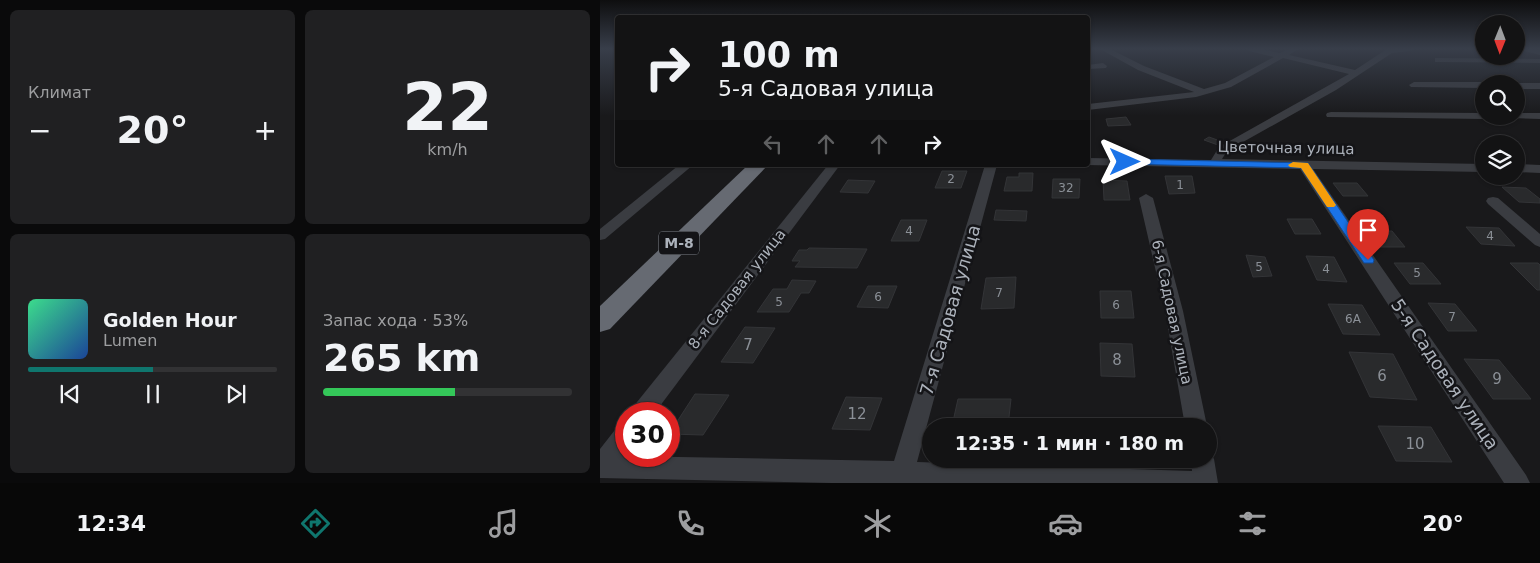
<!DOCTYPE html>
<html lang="ru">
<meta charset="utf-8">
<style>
body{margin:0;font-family:"DejaVu Sans",sans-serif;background:#202022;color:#f1f3f6;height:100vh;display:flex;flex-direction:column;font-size:19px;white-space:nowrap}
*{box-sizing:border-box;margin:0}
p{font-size:16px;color:#9d9ea0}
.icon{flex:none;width:28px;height:28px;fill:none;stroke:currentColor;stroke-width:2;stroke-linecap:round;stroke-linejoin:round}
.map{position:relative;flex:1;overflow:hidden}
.panel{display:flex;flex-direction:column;gap:10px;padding:10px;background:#0a0a0b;width:600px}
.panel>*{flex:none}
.top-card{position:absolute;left:15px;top:15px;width:475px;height:152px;border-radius:5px;box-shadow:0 1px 4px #0004,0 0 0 1px #323234;background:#131314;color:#f1f3f6;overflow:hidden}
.needle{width:32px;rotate:181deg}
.buttons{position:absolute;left:875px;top:15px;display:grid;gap:10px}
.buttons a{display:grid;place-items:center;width:50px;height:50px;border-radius:50%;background:#131314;box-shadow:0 1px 4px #0004,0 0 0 1px #323234;font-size:25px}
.speed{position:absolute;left:15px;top:402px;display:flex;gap:10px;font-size:25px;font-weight:700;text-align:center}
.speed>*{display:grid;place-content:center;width:65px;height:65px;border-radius:50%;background:#131314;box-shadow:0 1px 4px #0004,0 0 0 1px #323234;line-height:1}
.speed .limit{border:8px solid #d22;background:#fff;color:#111}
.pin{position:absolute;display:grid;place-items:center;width:42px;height:42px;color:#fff;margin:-51px -21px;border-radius:50% 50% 50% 0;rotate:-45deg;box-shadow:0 0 5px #0007}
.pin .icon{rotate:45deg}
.me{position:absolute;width:55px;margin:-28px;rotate:90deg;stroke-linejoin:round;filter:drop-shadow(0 0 4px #0008)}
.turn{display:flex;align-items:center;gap:18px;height:105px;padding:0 20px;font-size:22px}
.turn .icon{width:65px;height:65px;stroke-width:2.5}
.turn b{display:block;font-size:35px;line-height:42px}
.lanes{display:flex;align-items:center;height:48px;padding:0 20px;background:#0003;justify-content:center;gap:25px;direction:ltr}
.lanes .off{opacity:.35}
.big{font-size:38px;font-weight:700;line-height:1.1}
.panel .card{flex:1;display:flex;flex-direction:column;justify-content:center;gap:8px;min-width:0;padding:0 18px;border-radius:8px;background:#202022}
.panel .dial{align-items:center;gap:0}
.dial b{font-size:65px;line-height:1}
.song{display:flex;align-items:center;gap:15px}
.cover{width:60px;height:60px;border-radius:8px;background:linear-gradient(135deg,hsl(150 70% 55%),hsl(220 70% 35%))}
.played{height:5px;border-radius:2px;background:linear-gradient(90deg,#0f766e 50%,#323234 50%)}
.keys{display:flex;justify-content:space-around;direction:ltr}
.heat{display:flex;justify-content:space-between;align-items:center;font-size:28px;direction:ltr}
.charge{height:8px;border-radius:4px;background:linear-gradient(90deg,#34c759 53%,#323234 0)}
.panel .tiles{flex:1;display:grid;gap:10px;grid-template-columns:repeat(2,1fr)}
.trip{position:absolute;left:322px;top:418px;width:295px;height:50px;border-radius:25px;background:#131314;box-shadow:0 1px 4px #0004,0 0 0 1px #323234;font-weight:700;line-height:50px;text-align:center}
.tab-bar{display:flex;height:80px;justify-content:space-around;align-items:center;background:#080808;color:#9d9ea0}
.tab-bar .icon{width:35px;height:35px}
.tab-bar .active{color:#0f766e}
.tab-bar b{font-size:22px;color:#f1f3f6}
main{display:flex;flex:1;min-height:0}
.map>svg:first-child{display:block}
.building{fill:#292a2c;stroke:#333437}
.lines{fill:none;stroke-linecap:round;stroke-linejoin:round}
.minor{fill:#3a3c41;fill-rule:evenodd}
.highway{fill:#666a72;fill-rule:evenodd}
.route{fill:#1a73e8;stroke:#114b97}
.slow{fill:#f59e0b}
.labels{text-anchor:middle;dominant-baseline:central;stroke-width:5;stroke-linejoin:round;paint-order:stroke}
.number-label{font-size:12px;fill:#8b9097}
.shield{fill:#141417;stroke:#7e838a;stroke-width:1}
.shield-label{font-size:14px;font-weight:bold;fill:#acb2bb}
.street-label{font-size:15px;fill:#acb2bb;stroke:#141417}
.near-number-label{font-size:15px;fill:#8b9097}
.near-street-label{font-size:18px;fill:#acb2bb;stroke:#141417}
</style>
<main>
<section class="panel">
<div class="tiles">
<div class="card"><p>Климат</p>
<div class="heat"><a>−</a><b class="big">20°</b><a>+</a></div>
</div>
<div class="card dial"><b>22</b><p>km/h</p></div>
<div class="card">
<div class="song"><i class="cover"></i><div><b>Golden Hour</b><p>Lumen</p></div></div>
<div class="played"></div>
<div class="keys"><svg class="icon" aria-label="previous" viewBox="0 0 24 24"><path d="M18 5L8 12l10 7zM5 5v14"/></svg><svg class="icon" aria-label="pause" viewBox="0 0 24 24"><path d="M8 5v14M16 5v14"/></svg><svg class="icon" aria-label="next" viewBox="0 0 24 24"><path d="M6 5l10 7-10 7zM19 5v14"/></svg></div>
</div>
<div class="card"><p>Запас хода · 53%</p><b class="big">265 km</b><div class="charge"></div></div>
</div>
</section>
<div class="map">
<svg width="940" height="483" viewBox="0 0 940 483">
<rect width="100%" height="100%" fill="#19191b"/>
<g class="building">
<path d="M526 117 531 125 508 126 506 119Z"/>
<path d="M609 137 623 142 618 145 604 140Z"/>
<path d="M342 171H367L361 188H335Z"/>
<path d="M419 173H433L432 191H404L407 177H419Z"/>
<path d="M565 176H592L595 193 569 194Z"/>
<path d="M453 179H480L479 198H452Z"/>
<path d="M248 180 275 181 268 193 240 192Z"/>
<path d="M503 180 527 181 530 200H504Z"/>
<path d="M733 183H757L768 196H743Z"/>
<path d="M902 187 926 188 940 199V203L919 202Z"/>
<path d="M396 210 427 211 426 221 394 220Z"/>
<path d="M687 219H712L721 234H695Z"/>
<path d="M301 220H327L319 241H291Z"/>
<path d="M866 227 899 228 915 246 881 244Z"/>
<path d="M792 231 805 247H777L765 232Z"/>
<path d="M209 248 267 249 257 268 195 267 200 261H192L199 250H207Z"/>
<path d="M646 255 665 257 672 276 653 277Z"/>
<path d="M706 256 734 257 747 282 717 280Z"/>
<path d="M794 263H823L841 284H810Z"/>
<path d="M910 263H938L940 265V290H937Z"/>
<path d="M416 277 414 308 381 309 386 278Z"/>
<path d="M192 280 216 281 209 293H201L189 312H157L173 289H187Z"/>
<path d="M268 286H297L288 308 257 307Z"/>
<path d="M500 291H531L534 318H501Z"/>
<path d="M828 303 855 304 877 331H848Z"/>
<path d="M728 304 762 305 780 335 743 334Z"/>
<path d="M145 327 175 328 153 363 121 362Z"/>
<path d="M500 343 532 344 535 377 501 376Z"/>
<path d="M749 352 793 354 817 400 770 397Z"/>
<path d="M864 359 899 360 931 399H893Z"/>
<path d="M95 394 129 395 103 435 69 434Z"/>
<path d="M246 397 282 398 270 430 232 429Z"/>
<path d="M358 399H411L408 426H352Z"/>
<path d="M508 420H556L557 426H508Z"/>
<path d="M778 426 831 427 852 462 796 461Z"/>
</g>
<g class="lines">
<g class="minor">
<path d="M500 49H510L544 66 604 89 625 83 674 57 649 51 648 49H661L680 53 689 49H698L689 55 755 70 787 49H814L810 51 792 53 736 90 627 151 622 159 884 164V172L713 169 926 475 930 483H904L700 169 486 165H488V158L611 160 619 147 749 74 683 58 631 87 596 97 488 110V104L594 92 538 70Z"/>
<path d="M923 49 940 50V55L924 51Z"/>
<path d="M835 58 940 59V63L838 62H835Z"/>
<path d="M503 63 507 66 506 68 488 69V65Z"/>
<path d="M814 82H884L888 84H884V88L811 87 809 85Z"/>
<path d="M916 83H940V89H916V84H914Z"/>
<path d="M731 112 884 113V116H889L884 119 727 117 726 115 727 113Z"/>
<path d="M916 113H940V119L912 118 911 116H916Z"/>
<path d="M916 164 940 165V173L916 172Z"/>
<path d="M79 165H93L5 239 0 240V229Z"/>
<path d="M228 165H240L54 414H30L33 407Z"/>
<path d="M385 165H397L317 462 592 471 591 459H609V451L614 459 618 483H231L0 478V449L18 426 26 423V450L22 456 294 461Z"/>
<path d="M546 194 553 198 583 311 607 426H585L565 311 539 198Z"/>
<path d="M893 197 898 198 940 234V247L935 245 888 204 886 201 888 198Z"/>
</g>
<path class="highway" d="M148 165H168L10 329 0 332V306Z"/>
</g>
<linearGradient id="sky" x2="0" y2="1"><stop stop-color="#0e0e0f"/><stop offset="0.42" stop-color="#383e4a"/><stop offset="1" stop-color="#383e4a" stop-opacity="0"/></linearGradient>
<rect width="940" height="116" fill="url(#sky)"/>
<path class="route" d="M525 159 708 163 774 260 773 263H764L701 168 521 164V160Z"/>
<path class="slow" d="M693 162 708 163 736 205 734 207H727L701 168 690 167 688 165Z"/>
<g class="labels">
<g class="number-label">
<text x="351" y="179">2</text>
<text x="580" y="185">1</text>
<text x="466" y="188">32</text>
<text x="309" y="231">4</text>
<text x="890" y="236">4</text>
<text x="659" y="267">5</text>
<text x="726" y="269">4</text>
<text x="817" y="273">5</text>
<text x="399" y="293">7</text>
<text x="278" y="297">6</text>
<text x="179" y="302">5</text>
<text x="516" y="305">6</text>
<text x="852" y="317">7</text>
<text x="753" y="319">6А</text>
</g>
<rect class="shield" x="59" y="231.5" width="40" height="23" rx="4"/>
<g class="shield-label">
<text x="79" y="243">М-8</text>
</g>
<g class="street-label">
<text transform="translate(686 148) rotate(1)">Цветочная улица</text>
<text transform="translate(137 289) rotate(-52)">8-я Садовая улица</text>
<text transform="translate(572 312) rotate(78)">6-я Садовая улица</text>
</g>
<g class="near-number-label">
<text x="148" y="345">7</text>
<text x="517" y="360">8</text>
<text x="782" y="376">6</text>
<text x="897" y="379">9</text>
<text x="257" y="414">12</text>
<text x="815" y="444">10</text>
</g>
<g class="near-street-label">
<text transform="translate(350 310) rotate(-74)">7-я Садовая улица</text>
<text transform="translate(845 374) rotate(56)">5-я Садовая улица</text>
</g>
</g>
</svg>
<div class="buttons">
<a><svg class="needle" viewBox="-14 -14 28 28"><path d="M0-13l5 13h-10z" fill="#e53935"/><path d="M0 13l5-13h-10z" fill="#9d9ea0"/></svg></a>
<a><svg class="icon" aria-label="search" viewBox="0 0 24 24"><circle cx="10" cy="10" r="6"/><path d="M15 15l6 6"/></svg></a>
<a><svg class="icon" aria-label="layers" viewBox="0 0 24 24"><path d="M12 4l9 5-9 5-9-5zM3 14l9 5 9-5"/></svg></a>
</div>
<div class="speed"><div class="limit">30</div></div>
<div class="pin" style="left:768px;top:260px;background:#d93025"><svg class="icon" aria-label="arrive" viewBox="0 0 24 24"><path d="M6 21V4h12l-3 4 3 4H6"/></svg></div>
<svg class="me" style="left:525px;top:162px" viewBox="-20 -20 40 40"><path d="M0-17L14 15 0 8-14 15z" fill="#1a73e8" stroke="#fff" stroke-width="4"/></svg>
<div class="trip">12:35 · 1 мин · 180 m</div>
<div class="top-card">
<div class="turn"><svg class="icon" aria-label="right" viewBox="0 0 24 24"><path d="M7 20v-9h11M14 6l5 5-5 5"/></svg><div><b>100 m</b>5-я Садовая улица</div></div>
<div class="lanes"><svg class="icon off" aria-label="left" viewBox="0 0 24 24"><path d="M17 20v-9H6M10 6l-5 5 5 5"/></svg><svg class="icon off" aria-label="ahead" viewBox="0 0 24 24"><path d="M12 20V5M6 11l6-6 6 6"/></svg><svg class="icon off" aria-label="ahead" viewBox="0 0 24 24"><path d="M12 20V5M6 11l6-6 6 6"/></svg><svg class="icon" aria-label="right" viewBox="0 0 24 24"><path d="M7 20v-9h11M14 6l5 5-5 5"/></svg></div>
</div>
</div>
</main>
<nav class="tab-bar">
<b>12:34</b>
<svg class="icon active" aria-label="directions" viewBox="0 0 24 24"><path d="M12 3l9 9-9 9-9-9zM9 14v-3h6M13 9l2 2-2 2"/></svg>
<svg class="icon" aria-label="music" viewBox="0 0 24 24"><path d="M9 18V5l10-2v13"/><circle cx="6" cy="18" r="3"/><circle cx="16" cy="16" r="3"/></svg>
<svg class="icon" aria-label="phone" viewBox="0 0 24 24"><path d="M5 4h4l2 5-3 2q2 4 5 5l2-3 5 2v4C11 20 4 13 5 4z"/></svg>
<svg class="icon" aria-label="climate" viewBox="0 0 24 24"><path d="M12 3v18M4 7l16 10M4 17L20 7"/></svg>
<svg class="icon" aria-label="car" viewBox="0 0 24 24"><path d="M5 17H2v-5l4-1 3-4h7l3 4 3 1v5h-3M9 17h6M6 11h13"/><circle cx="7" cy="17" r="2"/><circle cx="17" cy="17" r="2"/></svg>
<svg class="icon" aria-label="filters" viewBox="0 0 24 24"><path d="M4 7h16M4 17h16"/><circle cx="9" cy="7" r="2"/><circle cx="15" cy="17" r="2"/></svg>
<b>20°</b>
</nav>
